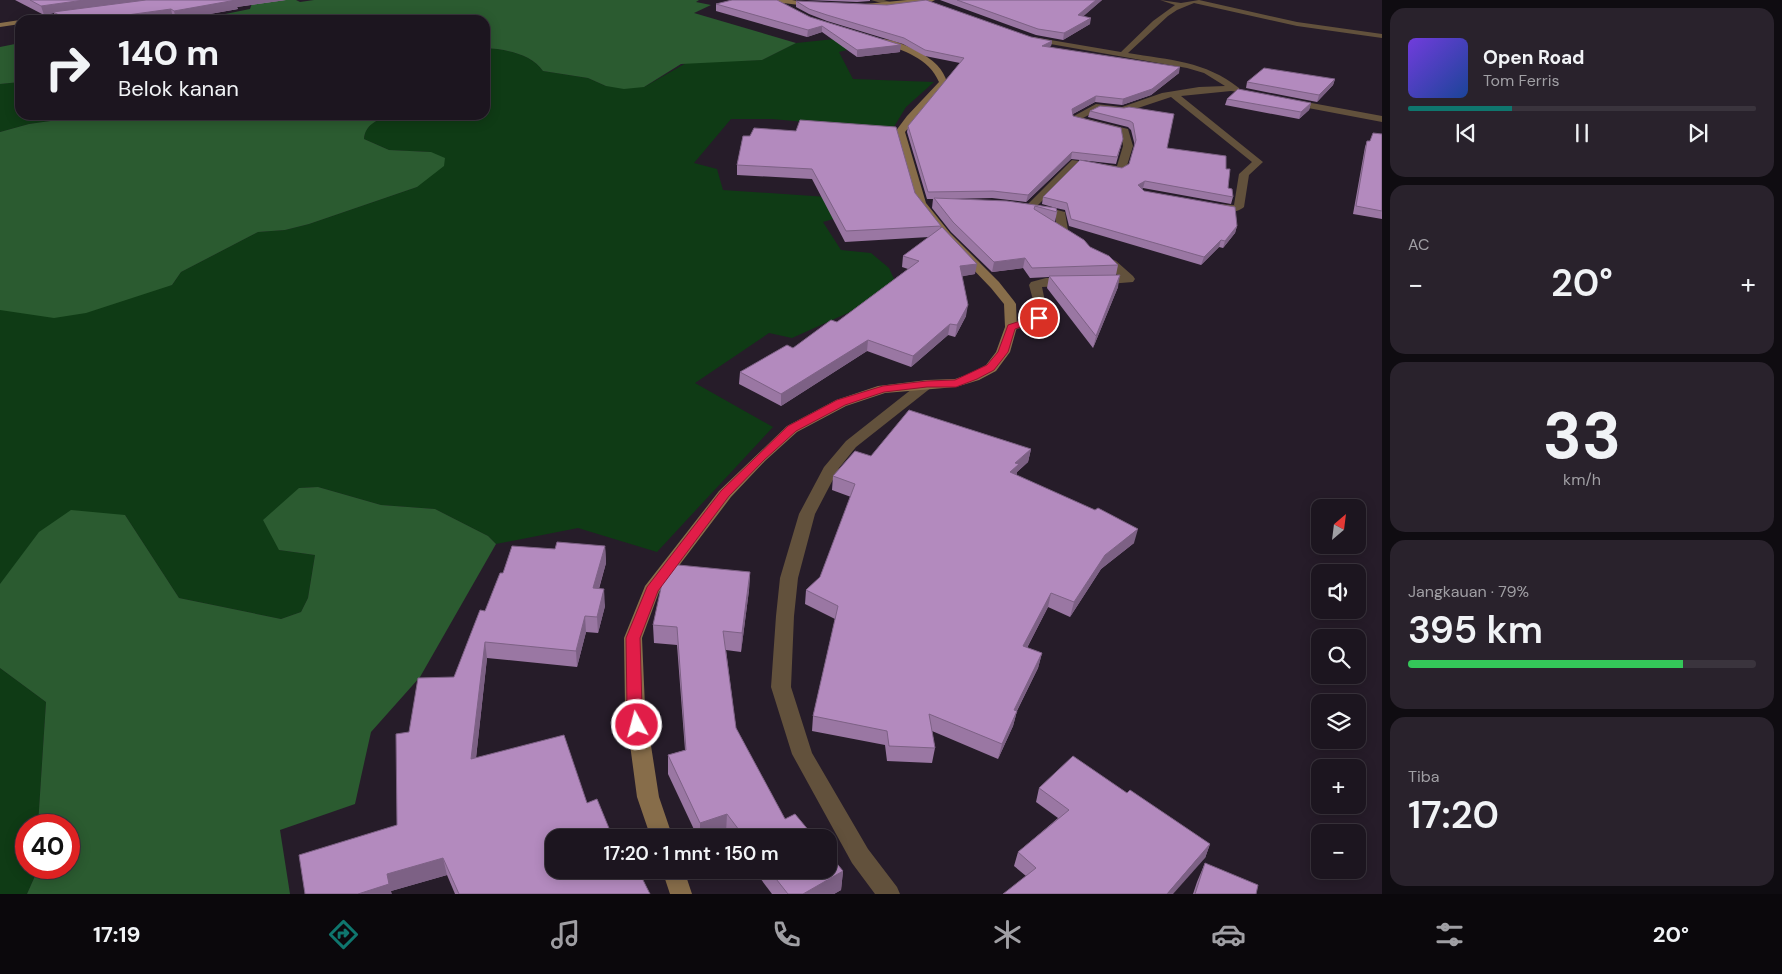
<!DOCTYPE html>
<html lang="id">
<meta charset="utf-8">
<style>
body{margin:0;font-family:"DM Sans",sans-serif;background:#29222c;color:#f1f3f6;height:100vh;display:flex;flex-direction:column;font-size:19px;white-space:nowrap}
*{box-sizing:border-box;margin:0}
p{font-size:16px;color:#a09fa4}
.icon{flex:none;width:28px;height:28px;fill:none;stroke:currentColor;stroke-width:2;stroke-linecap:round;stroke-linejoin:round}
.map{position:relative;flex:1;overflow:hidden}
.drawer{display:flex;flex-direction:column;gap:8px;padding:8px;background:#0f0c11;width:400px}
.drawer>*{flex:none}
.guide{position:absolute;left:15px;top:15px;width:475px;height:105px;border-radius:15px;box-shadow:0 2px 12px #0003,0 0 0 1px #3a343d;background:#1c151f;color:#f1f3f6;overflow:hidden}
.needle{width:32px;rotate:28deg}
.fabs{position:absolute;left:1311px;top:499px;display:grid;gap:10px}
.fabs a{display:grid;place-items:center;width:55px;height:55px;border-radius:10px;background:#1c151f;box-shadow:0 2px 12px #0003,0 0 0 1px #3a343d;font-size:25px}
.speed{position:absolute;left:15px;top:814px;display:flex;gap:10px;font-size:25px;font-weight:700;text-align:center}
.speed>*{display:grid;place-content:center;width:65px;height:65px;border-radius:50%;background:#1c151f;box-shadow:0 2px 12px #0003,0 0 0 1px #3a343d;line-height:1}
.speed .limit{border:8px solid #d22;background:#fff;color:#111}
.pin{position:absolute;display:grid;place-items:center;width:42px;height:42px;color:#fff;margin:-21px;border:2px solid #fff;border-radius:50%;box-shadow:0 1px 5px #0007}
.me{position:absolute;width:55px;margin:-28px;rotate:353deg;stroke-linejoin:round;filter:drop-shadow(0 0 4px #0008)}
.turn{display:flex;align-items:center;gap:18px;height:105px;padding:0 20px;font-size:22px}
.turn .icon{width:65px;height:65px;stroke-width:2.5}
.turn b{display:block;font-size:35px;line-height:42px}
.big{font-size:38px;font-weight:600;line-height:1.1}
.drawer .widget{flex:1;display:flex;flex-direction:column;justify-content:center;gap:8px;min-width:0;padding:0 18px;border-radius:15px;background:#29222c}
.drawer .dial{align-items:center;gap:0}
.dial b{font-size:65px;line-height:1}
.song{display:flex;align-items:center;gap:15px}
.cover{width:60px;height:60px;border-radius:8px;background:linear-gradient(135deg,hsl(260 70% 55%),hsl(220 70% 35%))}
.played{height:5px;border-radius:2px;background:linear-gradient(90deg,#0f766e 30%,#3a343d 30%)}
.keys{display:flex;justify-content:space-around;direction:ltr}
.heat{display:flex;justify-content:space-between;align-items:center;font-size:28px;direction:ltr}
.charge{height:8px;border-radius:4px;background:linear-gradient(90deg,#34c759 79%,#3a343d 0)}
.trip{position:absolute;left:545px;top:829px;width:292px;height:50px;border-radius:15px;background:#1c151f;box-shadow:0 2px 12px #0003,0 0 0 1px #3a343d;font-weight:600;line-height:50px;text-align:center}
.tab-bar{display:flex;height:80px;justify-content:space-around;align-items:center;background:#0b080c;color:#a09fa4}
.tab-bar .icon{width:35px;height:35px}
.tab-bar .on{color:#0f766e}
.tab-bar b{font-size:22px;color:#f1f3f6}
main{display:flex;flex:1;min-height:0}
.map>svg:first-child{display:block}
.green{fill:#0f3b15}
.forest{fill:#2b5b30}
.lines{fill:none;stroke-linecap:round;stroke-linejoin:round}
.street{fill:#62513c;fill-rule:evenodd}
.secondary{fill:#876d4a;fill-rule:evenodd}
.wall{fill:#9a77a3}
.shaded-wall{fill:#7d6185}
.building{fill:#b38abe;stroke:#7d6185}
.route{fill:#e11d48;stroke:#92132f}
</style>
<main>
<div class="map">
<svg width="1382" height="894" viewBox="0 0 1382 894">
<rect width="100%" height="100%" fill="#261c29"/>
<g class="green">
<path d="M854 37 870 44 839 52 853 79 934 82 906 107 892 130 772 119H731L694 163 717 169 723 190 842 198 837 218 823 222 841 250 871 253 889 268 899 290 792 338 769 333 695 383 773 427 657 552 578 528 496 544 488 536 435 509 381 505 318 487 299 488 279 550 315 555 308 598 301 612 281 619 179 598 125 515 0 584V310L172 285 181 272 258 232 285 230 309 224 417 187 431 152 389 150 364 139 365 132 371 124 388 115H485V48C505 49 532 54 543 71L588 78 606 86 644 87 688 62 762 60 796 43Z"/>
<path d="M20 82V115H93L29 124 0 132V84Z"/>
<path d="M0 668 46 702 38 825H26V868H35V876L27 894H0Z"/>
</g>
<g class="forest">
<path d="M253 0H296L300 2 314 0H699L696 2 711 5 694 13 796 43 762 60 681 64 644 87 624 89 606 86 588 78 543 71C532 54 505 49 485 48V20H195L250 9Z"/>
<path d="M20 43V82L0 84V47Z"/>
<path d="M93 115H388C376 121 365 125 364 139L389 150 431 152 445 158 444 166 417 187 309 224 285 230 258 232 181 272 172 285 86 313 54 318 0 310V132L29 124Z"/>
<path d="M318 487 381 505 435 509 488 536 496 544 420 677 371 732 355 804 280 830 290 894H27L35 876V868H69V825H38L46 702 0 668V584L39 532 71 510 125 515 179 598 281 619 301 612 308 598 315 555 279 550 263 520 299 488Z"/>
</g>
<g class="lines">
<g class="street">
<path d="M871 0H884L899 5 895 7Z"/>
<path d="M1160 0 1181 3 1199 0 1297 22 1382 34V38L1297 26 1194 3 1177 10 1168 16 1128 53C1170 60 1205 61 1239 88V92L1231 91 1181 96 1263 162 1249 175 1244 207C1236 214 1219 214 1211 207L1216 204 1234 205 1239 174 1252 162 1171 97 1123 113 1098 110 1083 118 1128 129 1133 146 1125 172 1078 165 1038 205 1065 212 1068 230 1079 238 1073 241 1056 232V216L1026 209 1025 207 1072 160 1117 166 1123 146 1121 133 1072 121V117L1096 104 1122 107 1162 93 1199 87 1225 86 1204 73 1187 68 1033 41 1029 39 1033 37 1121 52 1153 21 1175 5Z"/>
<path d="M1290 99 1382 116V122L1287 104V100Z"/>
<path d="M1102 254 1116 261 1133 276 1135 279 1133 282 1096 285 1094 282 1096 279 1119 276C1112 270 1102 265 1096 258Z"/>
<path d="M1046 278H1067L1073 282 1067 286 1042 287C1044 297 1048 311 1044 321L1011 331 1006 330 1005 327 1006 324 1033 316V300L1029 285 1031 282Z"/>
<path d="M927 380 932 381 934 384 932 387 856 447 839 468 815 514 798 578 794 616 791 687 812 753 868 849 897 887 900 894H875L852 863 792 754 771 687 776 616 780 578 799 514 824 467 846 441 922 381Z"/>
</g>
<g class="secondary">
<path d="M771 0H792L819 5 815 7 775 2Z"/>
<path d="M907 0H935L931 2 865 8 861 6 865 4Z"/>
<path d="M73 13H76V17L50 20H28L32 18Z"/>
<path d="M20 20V24L0 27V23Z"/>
<path d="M880 39C895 38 927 54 937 65 942 70 945 76 947 82L905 132 926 203 950 233 999 282 1014 301 1016 304 1017 327 1010 352 996 371 979 380 956 387 885 393 846 406 797 432 765 461 731 497 659 592 642 638 645 707 659 797 673 838H651L637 797 625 707 624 638 645 586 719 491 787 426 836 400 878 386 927 380 955 379 969 374 986 365 996 352 1005 327 1004 304 991 288 942 237 916 203 895 132 907 116 939 82C929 58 903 50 880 43Z"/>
<path d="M662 870H684L692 894H670Z"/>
</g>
</g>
<g class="wall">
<path d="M15 0H286L237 7 238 9 176 20 173 18 158 20H56L54 13 44 15Z"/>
<path d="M806 0H870V1L857 2Z"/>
<path d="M940 0H1102L1083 16 1090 24 1063 40 1036 35Z"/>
<path d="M796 1 1052 41 1051 46 1049 47 1179 73 1151 95 1122 105 1095 102 1073 114V116L1121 146 1116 164 1071 159 1026 202 992 198 950 199 1056 208 1042 204 1043 197 1122 168 1129 164 1135 146 1131 130 1128 127 1088 117 1090 111 1124 108 1167 148 1226 169 1228 188 1233 197 1231 204 1143 188 1142 189 1144 191 1237 226 1235 233 1223 248 1219 247 1201 265 1069 226 1065 210 1056 208 1057 212 1055 222 1090 247 1118 265 1116 275 1118 287 1093 348 1047 288 1049 277 1030 278 1023 268 992 272 951 232 932 208 933 199H927L907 132 908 126 960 63 925 56 903 44 827 21 809 14 796 7Z"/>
<path d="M716 4 810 17 900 52 857 57 822 32 807 37 716 11Z"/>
<path d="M1335 79 1333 85 1317 102 1246 88 1247 82Z"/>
<path d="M1227 99 1311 103 1309 110 1299 119 1225 105Z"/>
<path d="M1382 134V219L1353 214 1365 147 1367 141H1370Z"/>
<path d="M743 136 915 193 941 226 940 228 975 274 962 276 966 316 955 337 948 335 911 367 867 351 781 406 739 384 740 372 793 348 837 322 908 269 902 267 903 256 929 237 845 242 812 179 737 175V165Z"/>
<path d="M1031 449 1028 462 1017 472 1016 475 1134 543 1101 569 1070 617 1048 607 1027 648 1042 653 1038 668 1017 711 1013 726 998 759 932 731 935 748 932 763 887 761 885 745 812 731 813 716 835 619 805 604 806 590 820 577 851 497 832 490 833 476 871 456Z"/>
<path d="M605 546 606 563 599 589 605 606 598 633 586 632 577 667 487 658 476 758 554 838 650 894H455L447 875 391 891 305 894 397 825 409 732 454 677 503 573 555 549Z"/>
<path d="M750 572 749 590 741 652 726 650 736 728 785 819 815 838H730L726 833 713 838H698L668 774V755L685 750 677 645 654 643 653 625Z"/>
<path d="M1039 788 1127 793 1210 844 1205 858 1026 876 1014 866 1018 852 1058 818 1036 802Z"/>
<path d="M1205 863 1256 894H1193L1197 882Z"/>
<path d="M754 870H829L843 871 841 890 834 894H772Z"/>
</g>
<g class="shaded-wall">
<path d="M84 0H155L53 12 54 13 44 15 41 6Z"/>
<path d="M233 0H286L237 7 238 9 176 20 174 11Z"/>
<path d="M1096 0H1102L1077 22 1078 15Z"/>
<path d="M171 9 173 18 158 20H98V19Z"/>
<path d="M97 18 98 20H82Z"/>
<path d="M1091 18 1090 24 1063 40 1064 33Z"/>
<path d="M822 26V32L807 37 808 30Z"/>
<path d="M1052 41 1051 46 1041 52 1042 46Z"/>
<path d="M901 45 900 52 857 57V50Z"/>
<path d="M1180 67 1179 73 1151 95 1122 105 1123 99Z"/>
<path d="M1335 79 1333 85 1317 102 1319 95Z"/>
<path d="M1096 96 1095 102 1071 115 1072 109Z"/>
<path d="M1311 103 1309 110 1299 119 1301 112Z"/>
<path d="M1072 152 1071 159 1026 202 1028 195Z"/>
<path d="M1145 181 1143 188 1136 192 1138 185Z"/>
<path d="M1237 226 1235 233 1223 248 1225 241Z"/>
<path d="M1221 240 1219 247 1201 265 1204 257Z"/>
<path d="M1025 258 1023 268 992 272 994 262Z"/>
<path d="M977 264 975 274 959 277 960 266Z"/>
<path d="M1120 275 1118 287 1093 348 1096 336Z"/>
<path d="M968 305 966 316 955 337 957 325Z"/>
<path d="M950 324 948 335 911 367 913 356Z"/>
<path d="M868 340 867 351 781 406V394Z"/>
<path d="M1031 449 1028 462 1017 472 1016 478 1010 472 1015 463Z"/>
<path d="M1138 529 1134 543 1101 569 1070 617 1074 602 1105 555Z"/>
<path d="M605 546 606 563 594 605 593 588Z"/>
<path d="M750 572 749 590 741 652 742 633Z"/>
<path d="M604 589 605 606 598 633 597 617Z"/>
<path d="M1051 593 1048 607 1020 661 1023 646Z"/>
<path d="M585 616 586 632 577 667 576 651Z"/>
<path d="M485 642 487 658 474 776 471 759Z"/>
<path d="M1042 653 1038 668 1010 724 1014 710Z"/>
<path d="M1017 711 1013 726 998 759 1002 744Z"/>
<path d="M727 814 726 833 713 838H700V823Z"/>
<path d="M1210 844 1205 858 1173 894H1167Z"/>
<path d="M443 858 447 875 391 891 392 894H358L387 874Z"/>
<path d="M843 871 841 890 834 894H803Z"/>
</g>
<g class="building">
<path d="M30 0H84L41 6Z"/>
<path d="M146 0H236L174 11 171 9 98 19 97 18 82 20H69L53 12Z"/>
<path d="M732 0H777L810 17 901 45 857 50 822 26 808 30 716 4Z"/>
<path d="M926 0 1031 37 1052 41 1042 46 1180 67 1152 89 1123 99 1096 96 1072 109 1073 116 1121 128 1123 139 1117 157 1072 152 1028 195 993 191 928 192 908 126 964 58 925 50 904 38 827 15 809 9 796 1 887 5Z"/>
<path d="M957 0H1096L1078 15 1091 18 1064 33 1038 29Z"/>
<path d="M1264 68 1335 79 1319 95 1247 82Z"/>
<path d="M1238 89 1311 103 1301 112 1227 99Z"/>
<path d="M1100 106 1124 108 1129 107 1174 114 1167 148 1226 156V169H1230L1228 188 1232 189 1233 197 1145 181 1138 185 1144 191 1235 207 1237 226 1225 241 1221 240 1204 257 1071 219 1067 203 1043 197 1080 160 1122 168 1129 164 1136 140 1133 123 1130 121 1090 111Z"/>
<path d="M800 120 896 127 915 193 941 226 846 231 812 169 737 165 743 136H750L754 128 796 131Z"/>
<path d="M1373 133 1382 134V211L1356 206 1367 141H1370Z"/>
<path d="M934 198 1007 201 1056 208 1057 212 1035 206 1034 209 1084 240 1090 247 1109 256 1118 265 1032 268 1025 258 994 262 953 222Z"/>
<path d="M942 227 977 264 960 266 968 305 957 325 950 324 913 356 868 340 781 394 740 372 787 345 793 348 831 320 837 322 919 261 903 256Z"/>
<path d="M1120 275 1096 336 1049 276Z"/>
<path d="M909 410 1031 449 1015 463 1019 464 1010 472 1095 510 1098 508 1138 529 1105 555 1074 602 1051 593 1023 646 1042 653 1014 710 1017 711 1002 744 929 714 935 748 889 746 887 731 813 716 838 606 806 590 820 577 855 484 833 476 855 451 871 456Z"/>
<path d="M557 542 605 546 593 588 604 589 597 617 585 616 576 651 485 642 471 759 564 735 587 803 597 799 613 838H554V870H638L650 894H459L443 858 387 874 389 884 358 894H305L299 855 397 825 396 734 409 732 418 678 454 677 480 610 485 611 500 573H503L512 546 555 549Z"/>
<path d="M668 564 750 572 742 633 723 631 736 728 785 819 795 814 815 838H745L727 814 700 823 668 755 686 750 677 627 653 625 665 569Z"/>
<path d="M1073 756 1127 793 1130 790 1210 844 1167 894H1003L1036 868 1018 852 1069 810 1039 788Z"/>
<path d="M829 854 843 871 803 894H788L769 870H829Z"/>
<path d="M1205 863 1258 885 1256 894H1195Z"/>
</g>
<path class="route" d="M1039 315 1044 318 1042 320 1015 329 1008 352 994 370 977 379 956 387H927L884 392 845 405 796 431 764 460 729 496 658 591 640 638 642 707 645 725 643 729 637 731 632 729 627 707 626 638 647 587 721 491 788 426 837 400 883 386 927 381 955 380 987 365 998 352 1008 325Z"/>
</svg>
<div class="fabs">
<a><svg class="needle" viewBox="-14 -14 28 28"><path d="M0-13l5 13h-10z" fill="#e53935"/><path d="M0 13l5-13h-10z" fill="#a09fa4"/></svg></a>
<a><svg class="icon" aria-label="sound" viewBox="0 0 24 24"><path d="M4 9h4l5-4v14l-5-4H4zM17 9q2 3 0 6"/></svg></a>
<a><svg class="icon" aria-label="search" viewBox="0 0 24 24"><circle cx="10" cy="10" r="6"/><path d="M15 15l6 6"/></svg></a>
<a><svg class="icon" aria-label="layers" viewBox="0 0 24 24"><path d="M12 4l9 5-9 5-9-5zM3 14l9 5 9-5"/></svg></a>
<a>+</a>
<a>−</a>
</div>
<div class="speed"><div class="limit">40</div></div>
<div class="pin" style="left:1039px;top:318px;background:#d93025"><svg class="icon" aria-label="arrive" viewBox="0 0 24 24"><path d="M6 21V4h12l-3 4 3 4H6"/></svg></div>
<svg class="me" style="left:637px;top:725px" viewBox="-20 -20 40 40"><circle r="17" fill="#e11d48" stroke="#fff" stroke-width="3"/><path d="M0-11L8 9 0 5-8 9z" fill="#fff"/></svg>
<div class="trip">17:20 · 1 mnt · 150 m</div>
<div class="guide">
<div class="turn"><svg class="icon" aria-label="right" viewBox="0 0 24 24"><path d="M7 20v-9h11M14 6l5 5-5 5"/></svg><div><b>140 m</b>Belok kanan</div></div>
</div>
</div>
<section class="drawer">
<div class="widget">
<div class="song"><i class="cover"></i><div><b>Open Road</b><p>Tom Ferris</p></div></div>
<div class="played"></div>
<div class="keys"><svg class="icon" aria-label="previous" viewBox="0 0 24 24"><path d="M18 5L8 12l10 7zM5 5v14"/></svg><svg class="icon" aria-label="pause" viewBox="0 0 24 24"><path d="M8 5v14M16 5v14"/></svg><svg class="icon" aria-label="next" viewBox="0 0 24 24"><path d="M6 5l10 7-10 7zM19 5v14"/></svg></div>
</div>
<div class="widget"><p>AC</p>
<div class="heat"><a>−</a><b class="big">20°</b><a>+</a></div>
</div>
<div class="widget dial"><b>33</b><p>km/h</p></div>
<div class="widget"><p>Jangkauan · 79%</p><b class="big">395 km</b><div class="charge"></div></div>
<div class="widget"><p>Tiba</p><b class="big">17:20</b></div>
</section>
</main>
<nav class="tab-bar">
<b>17:19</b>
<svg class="icon on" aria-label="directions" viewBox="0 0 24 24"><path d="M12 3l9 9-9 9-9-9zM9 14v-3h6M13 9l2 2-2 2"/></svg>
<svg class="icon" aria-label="music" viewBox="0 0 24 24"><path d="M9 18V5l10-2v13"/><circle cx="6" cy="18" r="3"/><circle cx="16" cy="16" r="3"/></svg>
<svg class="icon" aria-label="phone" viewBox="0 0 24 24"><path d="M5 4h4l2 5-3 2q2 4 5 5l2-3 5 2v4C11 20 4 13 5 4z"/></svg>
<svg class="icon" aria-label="climate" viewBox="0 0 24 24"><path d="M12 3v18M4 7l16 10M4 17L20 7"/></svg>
<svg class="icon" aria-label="car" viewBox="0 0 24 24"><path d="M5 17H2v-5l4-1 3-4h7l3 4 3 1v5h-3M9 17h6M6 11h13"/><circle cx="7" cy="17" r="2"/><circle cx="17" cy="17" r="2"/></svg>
<svg class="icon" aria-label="filters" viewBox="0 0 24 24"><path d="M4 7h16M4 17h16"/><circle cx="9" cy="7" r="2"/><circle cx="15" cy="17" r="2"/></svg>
<b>20°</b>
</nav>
